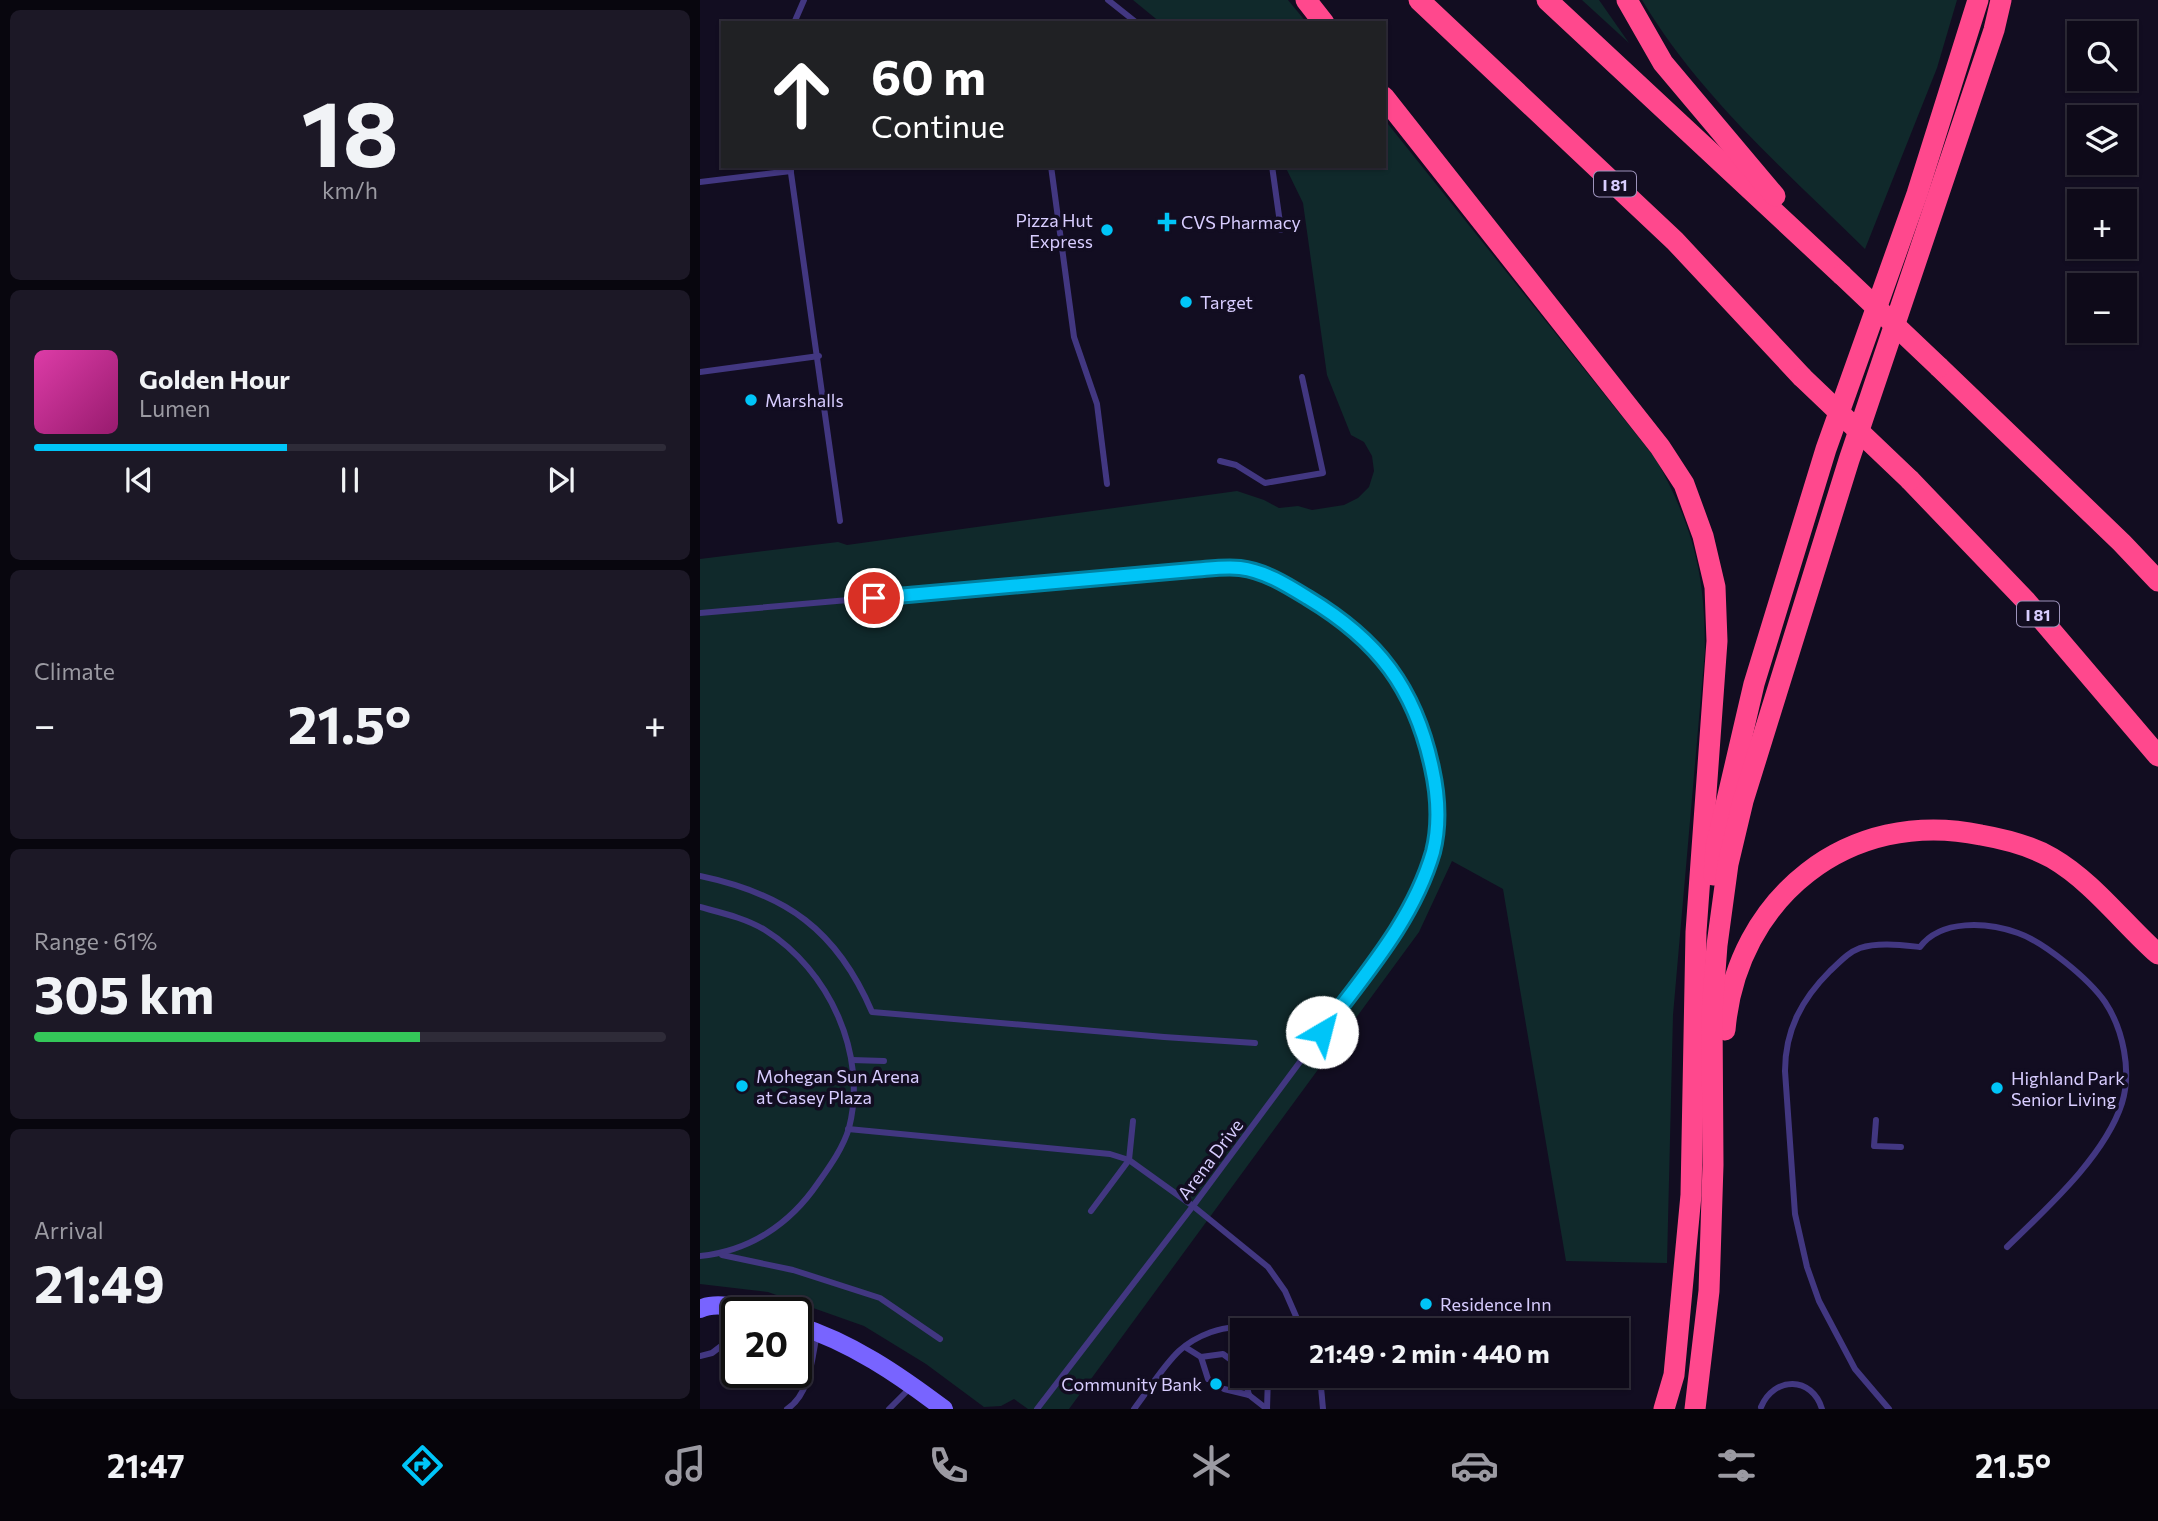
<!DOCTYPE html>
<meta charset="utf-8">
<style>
body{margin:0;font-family:Commissioner,sans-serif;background:#1c1826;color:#f1f3f6;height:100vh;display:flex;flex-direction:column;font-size:26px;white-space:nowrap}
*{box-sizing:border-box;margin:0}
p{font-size:23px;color:#9b9aa2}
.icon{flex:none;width:38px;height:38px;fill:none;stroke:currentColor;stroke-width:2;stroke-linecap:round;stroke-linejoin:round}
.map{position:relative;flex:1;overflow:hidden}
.details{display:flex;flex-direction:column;gap:10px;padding:10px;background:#08060e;width:700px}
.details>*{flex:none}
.hud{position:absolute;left:21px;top:21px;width:665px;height:147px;border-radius:0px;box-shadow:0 2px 5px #0004,0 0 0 2px #2e2b38;background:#202124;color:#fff;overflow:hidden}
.fabs{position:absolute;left:1367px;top:21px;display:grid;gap:14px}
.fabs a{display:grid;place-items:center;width:70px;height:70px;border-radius:0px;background:#0e0a19;box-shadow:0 2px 5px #0004,0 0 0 2px #2e2b38;font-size:35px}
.speed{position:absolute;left:21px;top:1297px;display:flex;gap:14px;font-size:35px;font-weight:700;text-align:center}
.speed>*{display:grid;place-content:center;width:91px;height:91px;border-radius:50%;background:#0e0a19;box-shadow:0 2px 5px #0004,0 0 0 2px #2e2b38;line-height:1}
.speed .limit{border:4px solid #111;border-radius:10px;background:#fff;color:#111}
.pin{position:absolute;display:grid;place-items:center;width:60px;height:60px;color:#fff;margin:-30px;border:4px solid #fff;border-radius:50%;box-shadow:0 2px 7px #0007}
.me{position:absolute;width:77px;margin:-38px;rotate:37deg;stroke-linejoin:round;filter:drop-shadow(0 0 5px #0008)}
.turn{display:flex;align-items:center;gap:24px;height:147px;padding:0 35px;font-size:32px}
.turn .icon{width:91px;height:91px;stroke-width:2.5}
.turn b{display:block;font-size:49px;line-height:60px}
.big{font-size:52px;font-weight:700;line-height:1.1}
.details .tile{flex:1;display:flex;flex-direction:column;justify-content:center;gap:10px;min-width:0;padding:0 24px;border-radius:10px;background:#1c1826}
.details .dial{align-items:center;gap:0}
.dial b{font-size:91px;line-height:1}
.song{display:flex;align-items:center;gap:21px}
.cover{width:84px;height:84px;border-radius:10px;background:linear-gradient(135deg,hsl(320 70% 55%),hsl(320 70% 35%))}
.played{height:7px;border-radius:4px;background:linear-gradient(90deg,#00c5f8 40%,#2e2b38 40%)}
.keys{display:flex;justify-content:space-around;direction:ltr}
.heat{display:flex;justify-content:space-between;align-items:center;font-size:38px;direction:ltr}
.charge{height:10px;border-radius:5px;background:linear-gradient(90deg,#34c759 61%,#2e2b38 0)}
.trip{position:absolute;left:530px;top:1318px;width:399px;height:70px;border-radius:0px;background:#0e0a19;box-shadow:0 2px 5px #0004,0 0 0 2px #2e2b38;font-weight:700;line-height:70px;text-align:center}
.dock{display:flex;height:112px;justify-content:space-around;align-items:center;background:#06040a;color:#9b9aa2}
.dock .icon{width:49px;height:49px}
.dock .current{color:#00c5f8}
.dock b{font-size:32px;color:#f1f3f6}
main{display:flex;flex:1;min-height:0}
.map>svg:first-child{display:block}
.green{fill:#10292b}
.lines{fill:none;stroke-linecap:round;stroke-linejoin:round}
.service{stroke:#423781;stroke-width:6}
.secondary{stroke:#7864ff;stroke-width:18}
.motorway{stroke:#ff488d;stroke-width:21}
.motorway-bridge{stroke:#ff488d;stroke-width:21}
.route-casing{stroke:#0080a1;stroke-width:18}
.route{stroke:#00c5f8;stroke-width:12}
.poi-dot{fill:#00c5f8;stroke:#120d21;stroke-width:2.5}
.labels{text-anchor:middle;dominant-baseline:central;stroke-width:7;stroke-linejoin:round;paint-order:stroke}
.shield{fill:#120d21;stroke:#9d93bc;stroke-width:2}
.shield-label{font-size:16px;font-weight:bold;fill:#d8cdff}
.poi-label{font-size:18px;fill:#d8cdff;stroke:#120d21;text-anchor:start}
.street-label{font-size:18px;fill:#d8cdff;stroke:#120d21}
</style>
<main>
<section class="details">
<div class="tile dial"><b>18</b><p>km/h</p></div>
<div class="tile">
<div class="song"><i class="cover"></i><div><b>Golden Hour</b><p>Lumen</p></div></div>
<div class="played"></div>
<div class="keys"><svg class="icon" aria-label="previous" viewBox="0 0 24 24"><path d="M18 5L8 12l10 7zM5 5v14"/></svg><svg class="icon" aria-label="pause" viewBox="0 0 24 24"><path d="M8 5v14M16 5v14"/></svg><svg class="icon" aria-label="next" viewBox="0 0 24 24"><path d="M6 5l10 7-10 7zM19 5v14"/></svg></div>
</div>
<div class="tile"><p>Climate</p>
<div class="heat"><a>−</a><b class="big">21.5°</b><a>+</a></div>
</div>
<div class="tile"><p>Range · 61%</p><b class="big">305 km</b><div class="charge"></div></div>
<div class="tile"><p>Arrival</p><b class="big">21:49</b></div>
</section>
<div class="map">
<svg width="1458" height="1409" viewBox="0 0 1458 1409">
<rect width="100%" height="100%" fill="#120d21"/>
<g class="green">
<path d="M433 0H588L607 23H461Z"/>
<path d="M882 0H899L929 43Z"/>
<path d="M942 0H1257L1237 68 1165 249C1087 172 999 96 942 0Z"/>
<path d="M684 119 956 459C993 527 1005 572 1005 650L973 1015 967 1263 866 1261 803 889 752 861 719 932 369 1409H328L314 1399 301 1406 284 1407 226 1364 164 1326 68 1292 0 1284V559L138 542 147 545 537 491 564 500 579 508 598 506 612 510 644 505 658 498 669 487 674 471 672 456 664 442 651 435 627 375 603 203 585 166H684Z"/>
</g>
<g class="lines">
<g class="service">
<path d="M408 0 437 23"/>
<path d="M94 23 104 0"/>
<path d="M90 166 140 521"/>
<path d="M351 166 374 337 397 404 407 484"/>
<path d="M572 166 581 230"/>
<path d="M0 182 91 171"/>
<path d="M0 372 119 356"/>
<path d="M520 461 536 465 565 483 623 473 602 377"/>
<path d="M0 613 492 570C508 569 525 566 541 568 563 571 585 584 604 595 675 638 714 682 731 764 735 781 739 800 738 817 737 855 719 890 703 923L493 1206 337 1409"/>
<path d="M0 876C86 894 137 930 172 1012L464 1037 555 1043"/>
<path d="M0 907C22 913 45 918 65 930 129 970 168 1054 149 1128 143 1148 130 1166 118 1183 90 1224 50 1251 0 1256"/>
<path d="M152 1060 184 1061"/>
<path d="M1176 1120 1174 1146 1201 1147"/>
<path d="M148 1129 410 1154 429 1160 493 1206 568 1267 585 1291 602 1330"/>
<path d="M391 1211 429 1160 433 1121"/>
<path d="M22 1255 93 1270 180 1298 240 1339"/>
<path d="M485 1347 501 1357 508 1379"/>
<path d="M0 1356 12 1353 37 1334"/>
<path d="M501 1357 523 1354 542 1368V1371"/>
<path d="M544 1376 549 1395"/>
<path d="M620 1376 623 1409"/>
<path d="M524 1389 549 1395 567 1409"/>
<path d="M1061 1407C1074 1376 1112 1376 1122 1409"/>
<path d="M87 1409C110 1395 112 1358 117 1333"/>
<path d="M189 1409 210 1388"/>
<path d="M434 1409C448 1391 463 1366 479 1351 494 1337 526 1322 546 1330"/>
<path d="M567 1409 568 1376"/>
<path d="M1189 1409 1155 1369 1119 1301 1107 1267 1095 1214 1085 1071C1085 1030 1102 999 1130 971 1140 962 1147 953 1160 948 1178 942 1201 945 1220 947 1241 919 1287 922 1318 933 1344 942 1389 979 1405 1002 1423 1029 1432 1071 1422 1103 1405 1156 1347 1208 1307 1247"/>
</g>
<g class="secondary">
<path d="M0 1309C15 1301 42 1308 57 1312"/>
<path d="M96 1325C151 1342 199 1375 244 1409"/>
</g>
<g class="motorway">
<path d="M606 0 624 23"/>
<path d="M719 0 975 241 1102 377"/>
<path d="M847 0 1142 275"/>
<path d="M927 0 963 63 1075 196"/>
<path d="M684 97 960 447 984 484 1003 536 1015 587 1017 641 996 932 991 1195 974 1375 964 1409"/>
<path d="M1239 367 1422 543 1458 581"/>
<path d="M1210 480 1326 601 1458 756"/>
<path d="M1014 875 1016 847 1054 684 1126 449 1217 194 1278 0"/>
<path d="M1025 1030C1036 898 1149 807 1281 835 1304 839 1331 846 1352 858 1393 882 1423 923 1458 954"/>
<path d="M995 1409 1009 1291 1013 1165 1012 1012 1017 945 1028 864 1043 801 1149 460 1294 30 1301 0"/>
</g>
<g class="motorway-bridge">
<path d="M1142 275 1239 367"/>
<path d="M1102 377 1210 480"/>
</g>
</g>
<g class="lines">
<defs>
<path id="route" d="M174 598 492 570C508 569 525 566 540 568 565 571 587 585 608 598 678 640 715 688 732 768 738 795 740 824 733 852 713 921 664 975 622 1032"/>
</defs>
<use href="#route" class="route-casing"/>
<use href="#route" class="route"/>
</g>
<g class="poi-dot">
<path d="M463.5 211.5h7v7h7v7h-7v7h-7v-7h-7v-7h7z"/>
<circle cx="407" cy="230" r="7"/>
<circle cx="486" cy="302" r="7"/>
<circle cx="51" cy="400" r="7"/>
<circle cx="42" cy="1086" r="7"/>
<circle cx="1297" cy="1088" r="7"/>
<circle cx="726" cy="1304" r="7"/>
<circle cx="516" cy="1384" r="7"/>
</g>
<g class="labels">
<g class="shield">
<rect x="894" y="171.5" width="42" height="25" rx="5"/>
<rect x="1317" y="601.5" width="42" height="25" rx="5"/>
</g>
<g class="shield-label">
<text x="915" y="184">I 81</text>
<text x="1338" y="614">I 81</text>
</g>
<g class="poi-label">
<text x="393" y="220" text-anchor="end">Pizza Hut<tspan x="393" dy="21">Express</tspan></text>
<text x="481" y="222">CVS Pharmacy</text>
<text x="500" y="302">Target</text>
<text x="65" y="400">Marshalls</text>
<text x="56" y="1076">Mohegan Sun Arena<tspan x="56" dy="21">at Casey Plaza</tspan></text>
<text x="1311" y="1078">Highland Park<tspan x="1311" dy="21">Senior Living</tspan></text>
<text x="740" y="1304">Residence Inn</text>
<text x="502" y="1384" text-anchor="end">Community Bank</text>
</g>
<g class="street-label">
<text transform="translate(510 1159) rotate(-53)">Arena Drive</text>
</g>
</g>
</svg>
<div class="fabs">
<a><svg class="icon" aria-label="search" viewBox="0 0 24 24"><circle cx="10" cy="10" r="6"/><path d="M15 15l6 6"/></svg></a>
<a><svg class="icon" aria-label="layers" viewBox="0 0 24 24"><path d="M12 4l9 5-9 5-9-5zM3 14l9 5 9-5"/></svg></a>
<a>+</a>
<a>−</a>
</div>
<div class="speed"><div class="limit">20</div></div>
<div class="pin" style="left:174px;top:598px;background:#d93025"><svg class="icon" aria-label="arrive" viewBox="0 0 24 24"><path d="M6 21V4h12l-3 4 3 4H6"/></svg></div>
<svg class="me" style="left:622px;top:1032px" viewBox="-20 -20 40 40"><circle r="19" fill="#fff"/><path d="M0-13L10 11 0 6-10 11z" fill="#00c5f8"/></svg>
<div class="trip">21:49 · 2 min · 440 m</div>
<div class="hud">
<div class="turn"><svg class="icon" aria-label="ahead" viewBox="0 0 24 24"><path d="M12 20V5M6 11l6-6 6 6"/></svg><div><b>60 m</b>Continue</div></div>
</div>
</div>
</main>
<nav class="dock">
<b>21:47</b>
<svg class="icon current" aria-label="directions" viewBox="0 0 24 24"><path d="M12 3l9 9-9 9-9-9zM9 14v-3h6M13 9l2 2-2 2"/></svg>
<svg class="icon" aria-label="music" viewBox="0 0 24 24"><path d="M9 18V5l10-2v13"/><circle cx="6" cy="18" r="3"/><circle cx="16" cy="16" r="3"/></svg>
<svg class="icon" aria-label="phone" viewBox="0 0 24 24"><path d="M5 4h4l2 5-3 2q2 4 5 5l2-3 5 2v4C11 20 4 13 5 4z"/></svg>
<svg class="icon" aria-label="climate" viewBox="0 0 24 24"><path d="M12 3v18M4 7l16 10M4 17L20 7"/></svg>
<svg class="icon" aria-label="car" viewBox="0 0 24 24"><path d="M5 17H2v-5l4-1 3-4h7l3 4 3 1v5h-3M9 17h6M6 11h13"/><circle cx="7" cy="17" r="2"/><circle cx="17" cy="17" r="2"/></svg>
<svg class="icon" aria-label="filters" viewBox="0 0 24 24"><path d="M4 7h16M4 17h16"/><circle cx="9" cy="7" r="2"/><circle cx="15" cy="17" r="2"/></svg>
<b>21.5°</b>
</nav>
